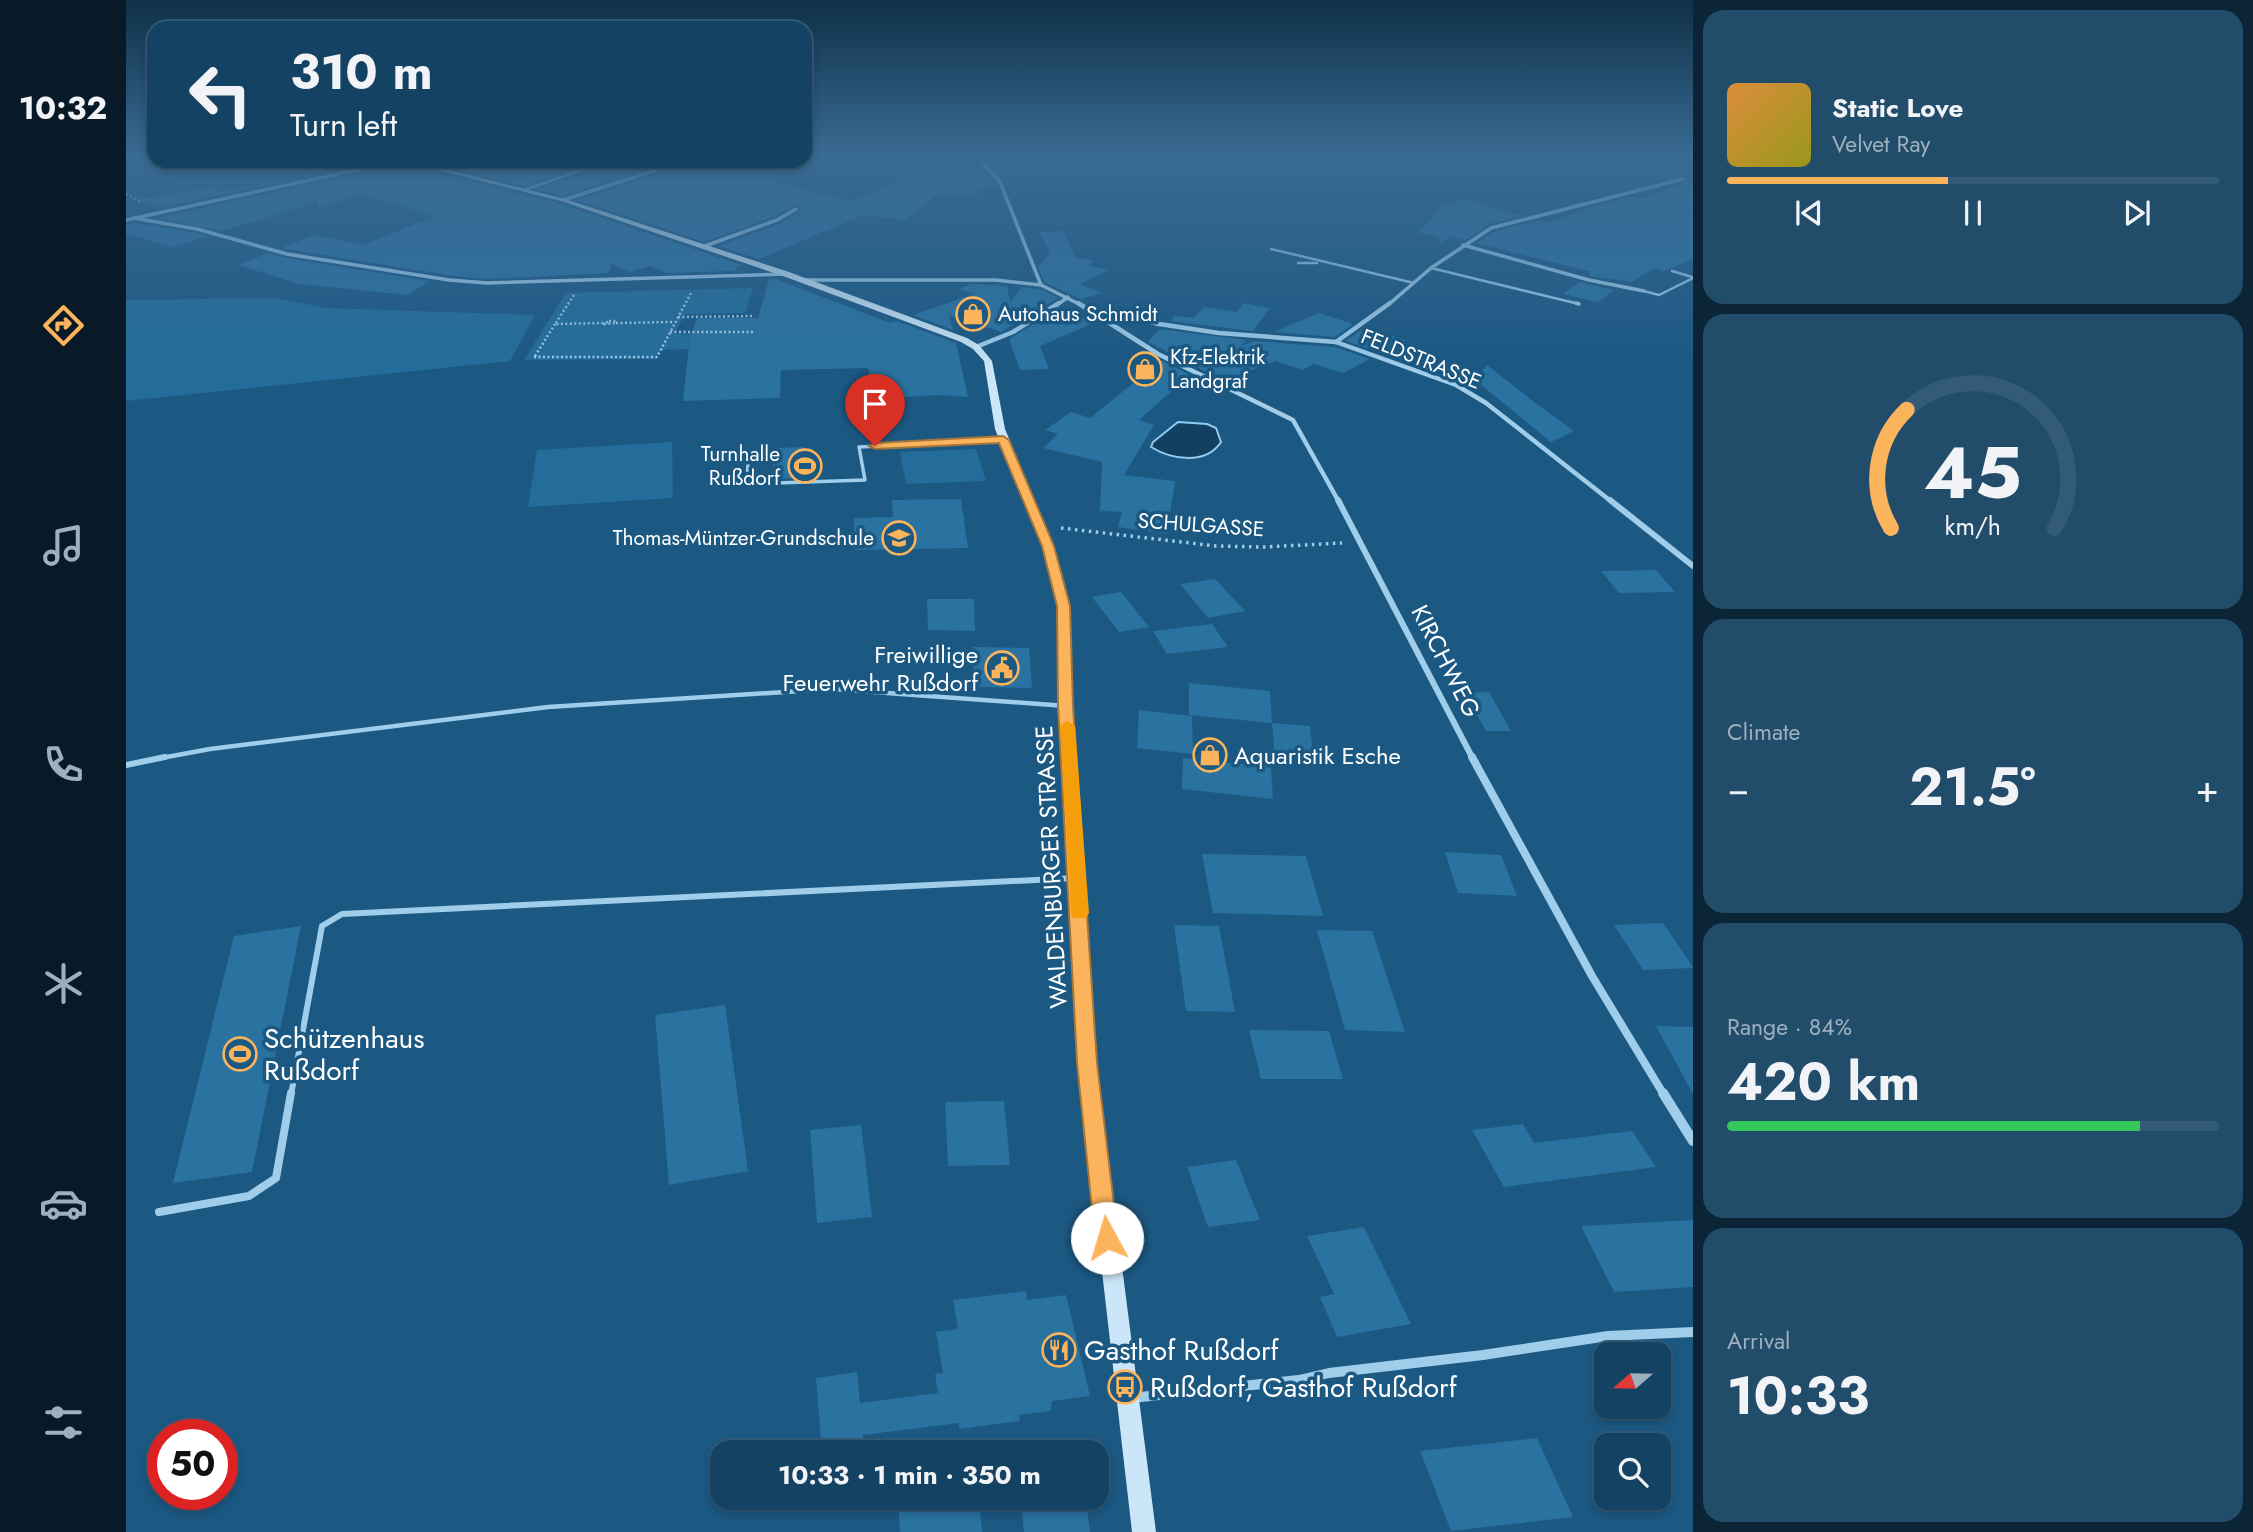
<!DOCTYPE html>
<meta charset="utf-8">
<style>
body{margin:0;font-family:Jost,sans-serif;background:#214d6b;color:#f1f3f6;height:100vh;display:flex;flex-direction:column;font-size:26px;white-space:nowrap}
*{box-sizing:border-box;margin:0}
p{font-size:23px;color:#9db0be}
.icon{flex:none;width:38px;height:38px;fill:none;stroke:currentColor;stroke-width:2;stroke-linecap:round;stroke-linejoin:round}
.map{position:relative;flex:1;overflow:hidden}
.drawer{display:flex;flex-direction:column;gap:10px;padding:10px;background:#0b2436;width:560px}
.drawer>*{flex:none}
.guide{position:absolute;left:21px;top:21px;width:665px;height:147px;border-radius:21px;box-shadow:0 4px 10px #0003,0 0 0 2px #335b77;background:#144262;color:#f1f3f6;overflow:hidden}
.needle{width:46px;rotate:250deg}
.tools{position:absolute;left:1468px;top:1342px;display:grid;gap:14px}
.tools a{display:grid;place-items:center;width:77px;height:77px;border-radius:14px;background:#144262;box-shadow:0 4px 10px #0003,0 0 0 2px #335b77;font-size:35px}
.speed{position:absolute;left:21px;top:1419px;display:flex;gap:14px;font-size:35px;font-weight:700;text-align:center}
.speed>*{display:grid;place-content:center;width:91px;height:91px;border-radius:50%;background:#144262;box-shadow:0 4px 10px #0003,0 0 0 2px #335b77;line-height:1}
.speed .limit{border:10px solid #d22;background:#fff;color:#111}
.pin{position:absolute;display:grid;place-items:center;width:60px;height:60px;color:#fff;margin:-72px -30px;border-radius:50% 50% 50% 0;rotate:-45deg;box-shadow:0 0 7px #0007}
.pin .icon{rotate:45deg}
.me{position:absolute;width:77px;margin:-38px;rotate:354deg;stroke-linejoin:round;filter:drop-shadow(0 0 5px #0008)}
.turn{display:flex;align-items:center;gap:24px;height:147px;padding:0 28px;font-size:32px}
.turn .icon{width:91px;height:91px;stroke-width:2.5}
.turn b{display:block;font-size:49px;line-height:60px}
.big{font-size:52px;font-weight:700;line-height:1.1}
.drawer .tile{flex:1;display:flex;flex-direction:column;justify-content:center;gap:10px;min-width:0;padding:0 24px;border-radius:21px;background:#214d6b}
.drawer .dial{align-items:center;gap:0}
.dial svg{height:182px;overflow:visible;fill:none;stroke:#335b77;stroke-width:7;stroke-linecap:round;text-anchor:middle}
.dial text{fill:#f1f3f6;stroke:none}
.song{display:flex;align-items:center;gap:21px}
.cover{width:84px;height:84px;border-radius:10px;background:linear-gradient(135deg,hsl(30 70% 55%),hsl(60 70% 35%))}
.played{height:7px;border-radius:4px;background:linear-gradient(90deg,#fcb45c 45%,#335b77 45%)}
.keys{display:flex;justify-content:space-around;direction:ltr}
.heat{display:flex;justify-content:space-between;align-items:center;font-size:38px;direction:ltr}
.charge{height:10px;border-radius:5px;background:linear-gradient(90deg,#34c759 84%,#335b77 0)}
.trip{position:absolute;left:584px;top:1440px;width:399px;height:70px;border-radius:21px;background:#144262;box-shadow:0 4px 10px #0003,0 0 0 2px #335b77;font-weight:700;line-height:70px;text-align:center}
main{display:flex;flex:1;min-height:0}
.dock{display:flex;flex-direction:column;width:126px;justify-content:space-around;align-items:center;background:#081a27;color:#9db0be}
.dock .icon{width:49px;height:49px}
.dock .selected{color:#fcb45c}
.dock b{font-size:32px;color:#f1f3f6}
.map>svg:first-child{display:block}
.green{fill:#246d9b}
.water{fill:#124060;stroke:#92cbed;stroke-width:2}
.building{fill:#2a72a0}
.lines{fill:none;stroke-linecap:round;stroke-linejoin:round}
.path-far1{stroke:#9fcdea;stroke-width:2.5;stroke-dasharray:2 2.5;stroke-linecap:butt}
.path{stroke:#9fcdea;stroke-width:3.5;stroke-dasharray:2.5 4.5;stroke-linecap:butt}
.lane-far4{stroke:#9fcdea;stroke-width:2.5}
.lane-far3{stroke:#9fcdea;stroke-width:3.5}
.lane-far2{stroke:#9fcdea;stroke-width:4.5}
.lane-far1{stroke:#9fcdea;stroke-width:6}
.lane{stroke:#9fcdea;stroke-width:8}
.street-far4{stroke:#9fcdea;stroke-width:3.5}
.street-far3{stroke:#9fcdea;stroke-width:4.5}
.street-far2{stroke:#9fcdea;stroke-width:6}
.street-far1{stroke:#9fcdea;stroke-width:8}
.street{stroke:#9fcdea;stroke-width:10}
.secondary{fill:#cbe6f8;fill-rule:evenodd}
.route{fill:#fcb45c;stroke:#a4753c;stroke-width:2}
.slow{fill:#f59e0b}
.labels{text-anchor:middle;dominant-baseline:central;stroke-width:7;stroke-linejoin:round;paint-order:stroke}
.far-poi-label{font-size:21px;fill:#fff;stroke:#1b5882;text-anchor:start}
.far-street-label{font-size:21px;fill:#fff;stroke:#1b5882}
.poi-label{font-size:24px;fill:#fff;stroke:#1b5882;text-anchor:end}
.street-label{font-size:24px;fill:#fff;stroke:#1b5882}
.near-poi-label{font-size:28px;fill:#fff;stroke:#1b5882;text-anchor:start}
</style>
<main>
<nav class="dock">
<b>10:32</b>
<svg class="icon selected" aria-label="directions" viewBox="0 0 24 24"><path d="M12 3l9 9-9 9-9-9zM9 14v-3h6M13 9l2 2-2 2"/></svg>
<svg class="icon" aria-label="music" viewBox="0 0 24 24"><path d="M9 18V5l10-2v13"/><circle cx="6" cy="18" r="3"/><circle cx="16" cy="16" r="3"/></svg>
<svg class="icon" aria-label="phone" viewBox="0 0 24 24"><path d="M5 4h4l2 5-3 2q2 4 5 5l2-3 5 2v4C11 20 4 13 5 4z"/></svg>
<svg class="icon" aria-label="climate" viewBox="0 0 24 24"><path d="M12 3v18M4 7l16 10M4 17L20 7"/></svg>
<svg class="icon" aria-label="car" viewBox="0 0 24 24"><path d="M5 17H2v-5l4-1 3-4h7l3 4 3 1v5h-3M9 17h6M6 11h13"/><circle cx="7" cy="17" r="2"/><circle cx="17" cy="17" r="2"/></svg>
<svg class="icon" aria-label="filters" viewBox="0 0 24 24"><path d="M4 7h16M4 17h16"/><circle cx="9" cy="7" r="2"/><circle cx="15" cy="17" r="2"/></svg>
</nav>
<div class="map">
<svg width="1567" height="1532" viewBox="0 0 1567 1532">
<rect width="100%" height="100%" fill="#1b5882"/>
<g class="green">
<path d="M627 288 619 313 559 314 548 334H569L563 349 534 350 530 359 398 360 440 293Z"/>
<path d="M150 298 200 308 409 315 384 361 0 401V300Z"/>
<path d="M546 442 547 498 402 507 411 450Z"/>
<path d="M850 449 860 481 780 484 774 452Z"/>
</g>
<path class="water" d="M1052 422 1081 424 1090 428 1095 442C1080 465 1046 460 1025 447L1027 442Z"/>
<g class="building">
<path d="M779 153H835L871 188H851L852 195H811L779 220 737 215 633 259 592 246 653 224 673 212V206L668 205 649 216 578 242 451 200 560 165 563 161H657L658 165 636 172 659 178 652 183 727 201 769 182Z"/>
<path d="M161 161H251L34 208 8 200 86 187 93 192 185 174 160 166Z"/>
<path d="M298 161H334L342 164 352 162 361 165 374 161 403 164 418 161 448 169V161H473L398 186Z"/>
<path d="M500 161H545L436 196 412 189 468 170 497 165Z"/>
<path d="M275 164 434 204 618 266H611L610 271 541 273 524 266 504 272 485 264 483 273 361 279 320 275 156 248 188 235 237 245 309 216 235 194 193 208 191 202 96 231 31 218Z"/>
<path d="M1567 179V259L1538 271 1529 268 1505 282 1464 276 1462 275 1465 272 1351 243 1367 232 1412 221 1421 223 1462 208 1507 196 1517 199Z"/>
<path d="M1341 199 1396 216 1363 224 1340 240 1327 236 1313 244V237L1292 232 1317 206Z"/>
<path d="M9 223 70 233 81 236 47 247 0 234V225Z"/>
<path d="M938 231 949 258 968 260 964 266 982 270 954 284 976 293 955 299 918 282 912 267 924 253 914 232Z"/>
<path d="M142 253 160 258 303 281 282 295 172 284 112 265Z"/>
<path d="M643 279H650L764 323 771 321 830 343 842 397 811 395 746 399 742 368 655 370 654 398 557 401 564 337 571 318H632Z"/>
<path d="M1453 282 1462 284 1488 290 1472 302 1437 294Z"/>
<path d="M846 284 881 286 884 302 896 287 914 289 932 298 875 332 823 315 827 330 787 315 848 294 833 289Z"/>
<path d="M1117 303 1144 308 1127 331 1045 321 1049 316 1068 318 1078 307 1111 312Z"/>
<path d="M929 311 970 322 914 346 923 369 894 370 883 339Z"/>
<path d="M1193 313 1227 324 1209 337 1148 332Z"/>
<path d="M1239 327 1280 340 1255 353 1220 341Z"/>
<path d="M1034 329 1120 340 1115 346 1129 341 1209 347 1244 359 1217 373 1188 364 1176 370 1150 361 1098 381 1022 342Z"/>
<path d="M1016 350 1064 375 1013 420 1028 425 998 475 1049 481 1041 534 992 527 996 512 976 511 974 514 976 462 917 448 932 434 919 430 945 412 964 418 1021 372 1001 367Z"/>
<path d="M1361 365 1412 405 1448 431 1425 442 1349 380Z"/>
<path d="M678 447 680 478 647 479 648 448Z"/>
<path d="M835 499 842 548 729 550 728 518 767 517 766 500Z"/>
<path d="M1530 570 1549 592 1493 593 1475 571Z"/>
<path d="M1089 579 1119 611 1082 618 1054 584Z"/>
<path d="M995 592 1023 627 993 632 966 597Z"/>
<path d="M801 599H848L849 631 802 630Z"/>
<path d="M1086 624 1102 647 1041 654 1027 631Z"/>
<path d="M847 647 903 648 906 688 848 687Z"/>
<path d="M1063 683 1144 691 1146 723 1184 726 1188 765 1149 761 1146 723 1063 715Z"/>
<path d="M1363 692 1385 731H1360L1339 693Z"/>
<path d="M1013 710 1066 716 1067 754 1011 748Z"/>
<path d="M1057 758 1145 767 1147 799 1056 789Z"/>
<path d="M1319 852 1375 855 1391 896 1332 893Z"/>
<path d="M1076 854 1180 856 1197 916 1087 913Z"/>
<path d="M1537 923 1567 967V968L1517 970 1488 925Z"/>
<path d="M1048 925 1093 926 1109 1012 1060 1011Z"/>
<path d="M175 926 126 1172 47 1183 108 936Z"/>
<path d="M1191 930 1246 931 1279 1032 1219 1030Z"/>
<path d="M599 1005 622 1171 543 1185 529 1015Z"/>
<path d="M1530 1026 1567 1027V1094Z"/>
<path d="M1123 1030 1203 1031 1217 1079H1135Z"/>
<path d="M878 1101 884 1165 822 1166 819 1102Z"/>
<path d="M1397 1124 1408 1143 1506 1131 1530 1167 1378 1187 1346 1130Z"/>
<path d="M735 1125 746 1217 691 1223 684 1130Z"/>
<path d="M1110 1160 1134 1220 1082 1227 1061 1167Z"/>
<path d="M1567 1220V1287L1488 1292 1455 1226Z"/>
<path d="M1238 1227 1285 1324 1211 1337 1194 1297 1208 1294 1181 1236Z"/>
<path d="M900 1291 901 1300 940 1295 964 1396 926 1401 925 1411 893 1415 894 1421 833 1429V1423L737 1435 738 1452H696L690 1378 731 1372 734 1403 812 1393 809 1374 817 1373 810 1332 832 1329 827 1300Z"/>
<path d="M1411 1438 1447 1517 1325 1531 1294 1451Z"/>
<path d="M772 1498H853L856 1532H774Z"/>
<path d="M895 1498H960L964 1532H898Z"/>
</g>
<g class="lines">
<g class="path-far1">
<path d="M1525 153 1553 164"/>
<path d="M0 194 15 202"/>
<path d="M448 295 429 324 478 323"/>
<path d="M552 317 627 316"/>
<path d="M483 321H488L490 323 478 324Z"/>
<path d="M490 323 548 322"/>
<path d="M544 332H628"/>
<path d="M409 356 429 324"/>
<path d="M408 357H531L565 293"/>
</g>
<path class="path" d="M935 528 1090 546 1138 547 1216 543"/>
<g class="lane-far4">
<path d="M398 190 467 166 496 161"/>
<path d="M1145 249 1288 283"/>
<path d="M1172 263H1191"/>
<path d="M1305 268 1453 304"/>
<path d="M1546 271 1566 277"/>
<path d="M1518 291 1533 295 1567 278"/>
</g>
<g class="lane-far3">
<path d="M1450 303 1453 304"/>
<path d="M622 463 621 484 739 480 733 447 877 440"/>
</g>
<path class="lane-far2" d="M30 759 84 749 422 707 706 689 940 706"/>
<g class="lane-far1">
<path d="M0 765 39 757"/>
<path d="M165 1095 196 926 216 914 949 878"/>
</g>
<path class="lane" d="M33 1212 123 1196 150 1178 165 1093"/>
<g class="street-far4">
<path d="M848 153 874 182 915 285"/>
<path d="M437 200 559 161"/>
<path d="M8 218 71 229 161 254 323 280 361 283 659 274"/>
<path d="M0 220 272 161"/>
<path d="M1337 245 1463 280 1518 291"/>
<path d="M579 246 651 220 670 209"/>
<path d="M677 280H870L915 285 955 305"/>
<path d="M931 305 942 297"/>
<path d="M1262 305 1305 268 1365 228 1557 179"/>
</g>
<g class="street-far3">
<path d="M952 303 1032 354 1167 420 1213 502"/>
<path d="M964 308 1033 324 1093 333 1210 342 1330 385 1360 403 1486 502"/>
<path d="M1210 342 1264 303"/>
<path d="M850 347 887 332 933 303"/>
</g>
<g class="street-far2">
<path d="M1212 500 1347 759"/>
<path d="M1484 500 1567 566"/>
</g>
<path class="street-far1" d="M1346 757 1466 976 1538 1095"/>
<g class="street">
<path d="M1537 1093 1567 1141"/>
<path d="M1005 1398 1173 1380 1203 1373 1357 1355 1482 1336 1567 1332"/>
</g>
<path class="secondary" d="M276 161H287L439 199 663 272 841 338 853 345 866 361 879 429 928 546 943 606 947 706 970 1063 1030 1532H1006L952 1063 933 706 931 606 916 546 869 429 858 361 847 349 835 342 657 276 435 201Z"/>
</g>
<linearGradient id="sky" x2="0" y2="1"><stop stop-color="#0f3048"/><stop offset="0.42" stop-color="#396a92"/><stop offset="1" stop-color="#396a92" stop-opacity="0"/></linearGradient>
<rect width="1567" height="368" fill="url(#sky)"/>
<path class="route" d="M877 436 883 440 928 546 944 606 947 706 971 1063 992 1238 989 1246 981 1248 972 1246 969 1238 951 1063 932 706 931 606 916 546 873 443 749 449 743 446 749 443Z"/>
<path class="slow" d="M941 721 949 726 963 913 960 918H947L945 913 934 726Z"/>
<defs>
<symbol id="shop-ring" viewBox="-11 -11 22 22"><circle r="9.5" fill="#1b5882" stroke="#fcb45c" stroke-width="1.5"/><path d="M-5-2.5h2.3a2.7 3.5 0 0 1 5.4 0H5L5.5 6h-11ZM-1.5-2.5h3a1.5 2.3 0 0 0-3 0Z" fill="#fcb45c"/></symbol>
<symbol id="stadium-ring" viewBox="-11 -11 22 22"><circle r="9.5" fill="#1b5882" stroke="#fcb45c" stroke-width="1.5"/><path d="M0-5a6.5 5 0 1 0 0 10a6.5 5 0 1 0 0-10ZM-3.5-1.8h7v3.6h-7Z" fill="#fcb45c"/></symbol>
<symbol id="school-ring" viewBox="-11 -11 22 22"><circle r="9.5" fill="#1b5882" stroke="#fcb45c" stroke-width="1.5"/><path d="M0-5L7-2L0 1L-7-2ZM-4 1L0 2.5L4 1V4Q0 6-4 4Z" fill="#fcb45c"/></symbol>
<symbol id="civic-ring" viewBox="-11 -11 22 22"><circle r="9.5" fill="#1b5882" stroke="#fcb45c" stroke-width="1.5"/><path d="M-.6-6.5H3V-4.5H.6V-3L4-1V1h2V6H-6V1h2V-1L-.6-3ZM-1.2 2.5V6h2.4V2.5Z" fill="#fcb45c"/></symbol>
<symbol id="restaurant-ring" viewBox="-11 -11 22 22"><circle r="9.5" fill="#1b5882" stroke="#fcb45c" stroke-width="1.5"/><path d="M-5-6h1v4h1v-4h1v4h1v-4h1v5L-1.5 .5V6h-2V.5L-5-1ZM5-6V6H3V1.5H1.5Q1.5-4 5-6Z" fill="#fcb45c"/></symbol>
<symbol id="bus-ring" viewBox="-11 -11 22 22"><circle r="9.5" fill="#1b5882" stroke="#fcb45c" stroke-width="1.5"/><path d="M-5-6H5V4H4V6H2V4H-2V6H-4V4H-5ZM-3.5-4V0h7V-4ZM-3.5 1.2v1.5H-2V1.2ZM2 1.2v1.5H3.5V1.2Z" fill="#fcb45c"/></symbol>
</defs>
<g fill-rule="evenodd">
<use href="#shop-ring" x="828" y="295" width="38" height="38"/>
<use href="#shop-ring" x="1000" y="350" width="38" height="38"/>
<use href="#stadium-ring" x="660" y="447" width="38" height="38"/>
<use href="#school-ring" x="754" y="519" width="38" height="38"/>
<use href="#civic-ring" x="857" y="649" width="38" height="38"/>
<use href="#shop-ring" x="1065" y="736" width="38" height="38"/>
<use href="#stadium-ring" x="95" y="1035" width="38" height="38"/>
<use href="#restaurant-ring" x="914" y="1331" width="38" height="38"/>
<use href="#bus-ring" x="980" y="1368" width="38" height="38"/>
</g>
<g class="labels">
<g class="far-poi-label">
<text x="872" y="314">Autohaus Schmidt</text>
<text x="1044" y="357">Kfz-Elektrik<tspan x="1044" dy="24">Landgraf</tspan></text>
<text x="654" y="454" text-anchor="end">Turnhalle<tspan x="654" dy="24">Rußdorf</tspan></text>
<text x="748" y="538" text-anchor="end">Thomas-Müntzer-Grundschule</text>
</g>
<g class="far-street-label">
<text transform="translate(1295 359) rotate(22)">FELDSTRASSE</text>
<text transform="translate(1075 525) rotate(4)">SCHULGASSE</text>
</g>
<g class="poi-label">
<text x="852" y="654">Freiwillige<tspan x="852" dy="28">Feuerwehr Rußdorf</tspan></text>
<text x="1108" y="755" text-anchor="start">Aquaristik Esche</text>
</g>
<g class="street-label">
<text transform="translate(1320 661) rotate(63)">KIRCHWEG</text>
<text transform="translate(925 867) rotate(-93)">WALDENBURGER STRASSE</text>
</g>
<g class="near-poi-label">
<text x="138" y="1038">Schützenhaus<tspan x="138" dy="32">Rußdorf</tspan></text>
<text x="958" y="1350">Gasthof Rußdorf</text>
<text x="1024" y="1387">Rußdorf, Gasthof Rußdorf</text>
</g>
</g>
</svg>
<div class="tools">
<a><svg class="needle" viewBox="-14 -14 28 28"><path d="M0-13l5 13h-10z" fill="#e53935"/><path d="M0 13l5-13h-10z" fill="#9db0be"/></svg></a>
<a><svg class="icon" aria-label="search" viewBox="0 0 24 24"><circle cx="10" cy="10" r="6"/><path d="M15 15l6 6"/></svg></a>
</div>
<div class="speed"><div class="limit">50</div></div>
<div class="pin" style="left:749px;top:446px;background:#d93025"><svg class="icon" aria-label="arrive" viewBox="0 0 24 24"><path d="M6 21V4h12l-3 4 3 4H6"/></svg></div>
<svg class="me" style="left:981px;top:1238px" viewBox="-20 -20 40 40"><circle r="19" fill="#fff"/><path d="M0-13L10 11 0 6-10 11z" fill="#fcb45c"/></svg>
<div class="trip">10:33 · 1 min · 350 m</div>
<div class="guide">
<div class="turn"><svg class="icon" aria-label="left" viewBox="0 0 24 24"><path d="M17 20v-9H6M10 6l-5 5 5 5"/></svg><div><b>310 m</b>Turn left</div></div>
</div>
</div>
<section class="drawer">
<div class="tile">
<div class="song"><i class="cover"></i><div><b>Static Love</b><p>Velvet Ray</p></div></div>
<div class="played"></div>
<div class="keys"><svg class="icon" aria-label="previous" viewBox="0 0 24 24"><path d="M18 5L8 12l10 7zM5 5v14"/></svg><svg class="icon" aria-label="pause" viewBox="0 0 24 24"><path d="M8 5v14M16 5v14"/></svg><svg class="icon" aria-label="next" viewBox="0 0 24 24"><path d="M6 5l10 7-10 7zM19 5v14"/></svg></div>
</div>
<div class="tile dial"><svg viewBox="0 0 100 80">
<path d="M14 69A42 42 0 1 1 86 69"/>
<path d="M14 69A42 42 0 0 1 21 17" stroke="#fcb45c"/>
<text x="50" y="56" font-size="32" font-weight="700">45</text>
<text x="50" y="72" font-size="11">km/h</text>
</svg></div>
<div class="tile"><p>Climate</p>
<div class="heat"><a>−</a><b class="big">21.5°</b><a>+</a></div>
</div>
<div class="tile"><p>Range · 84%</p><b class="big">420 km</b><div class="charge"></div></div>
<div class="tile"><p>Arrival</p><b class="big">10:33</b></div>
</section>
</main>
